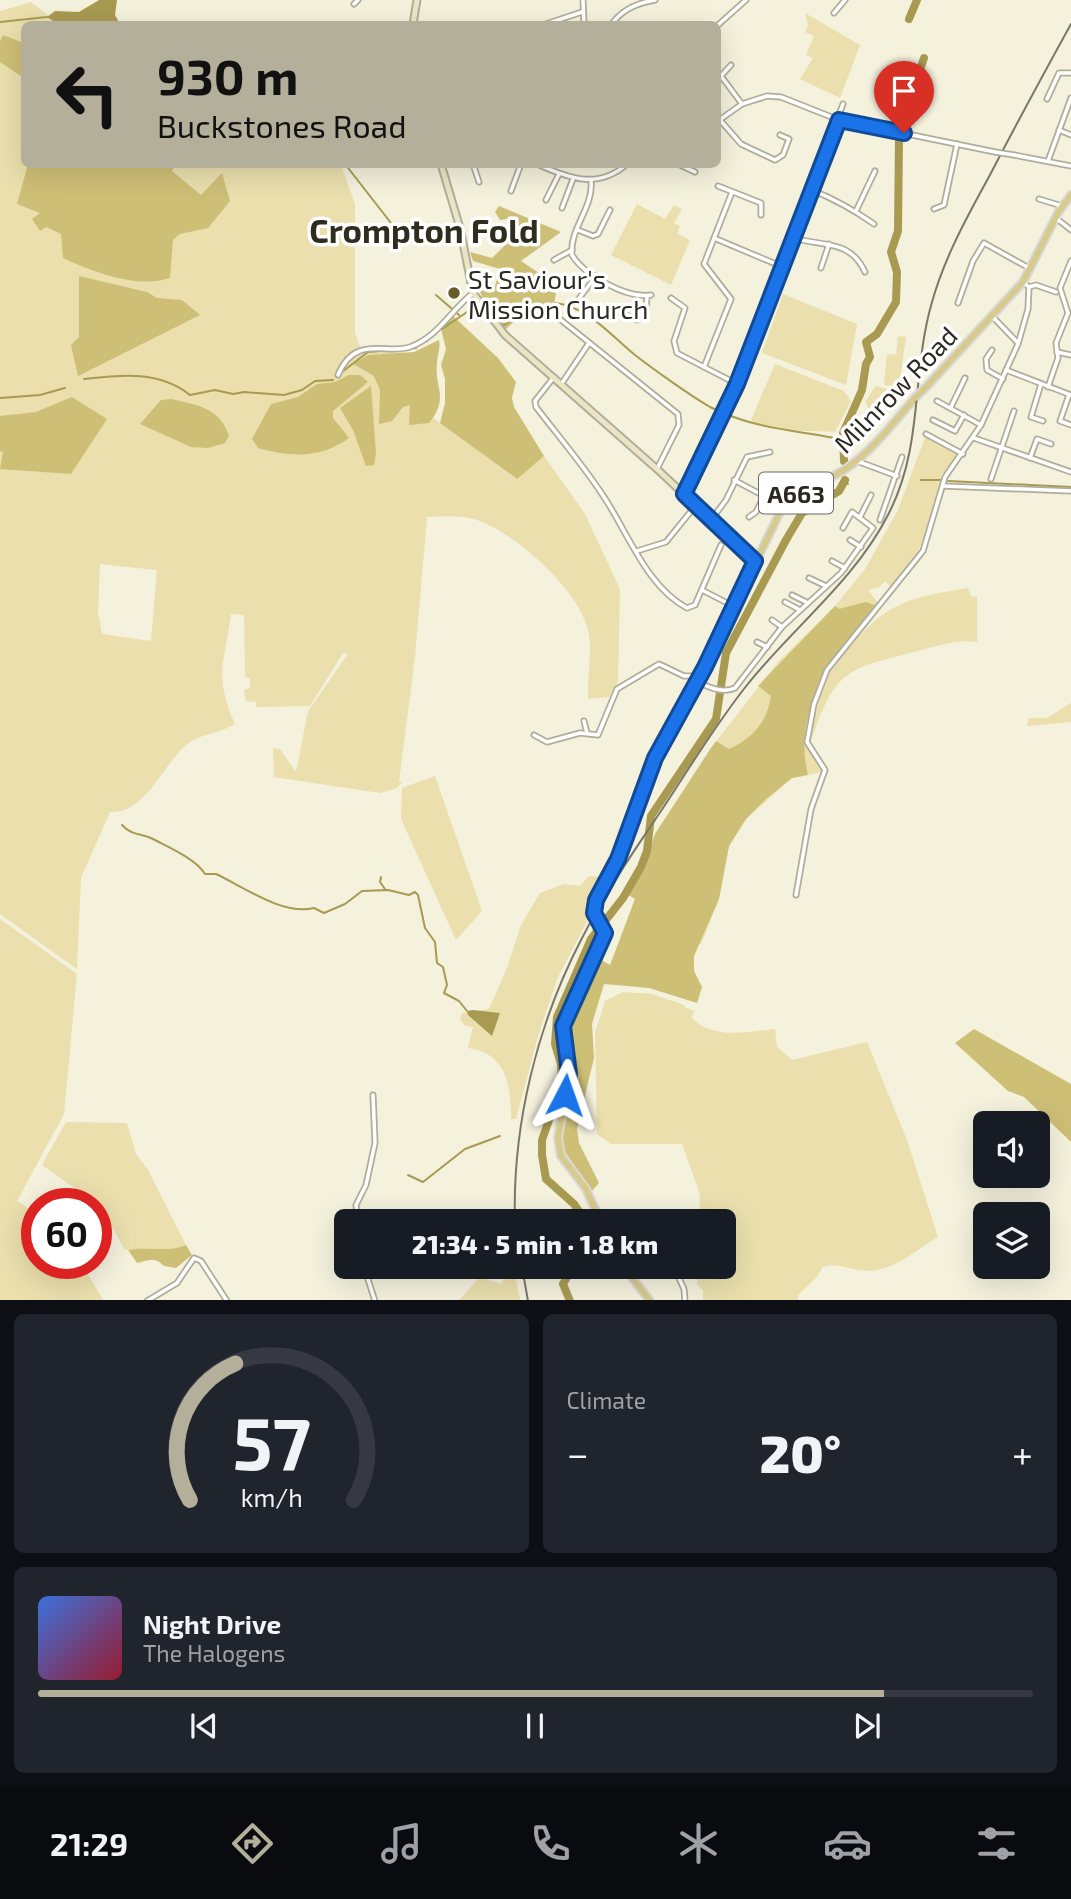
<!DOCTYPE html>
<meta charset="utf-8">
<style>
body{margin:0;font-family:"Exo 2",sans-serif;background:#20242c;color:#f1f3f6;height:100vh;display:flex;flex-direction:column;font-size:26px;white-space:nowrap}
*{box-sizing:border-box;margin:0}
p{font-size:23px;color:#9ea1a6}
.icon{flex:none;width:38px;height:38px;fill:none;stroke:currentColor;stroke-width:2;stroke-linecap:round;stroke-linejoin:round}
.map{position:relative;height:1300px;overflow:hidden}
.details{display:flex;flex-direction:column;gap:14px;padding:14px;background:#0d0f14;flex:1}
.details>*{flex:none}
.guide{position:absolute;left:21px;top:21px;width:700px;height:147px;border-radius:10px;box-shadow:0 7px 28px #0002;background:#b3af9a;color:#111;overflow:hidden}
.fabs{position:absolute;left:973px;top:1111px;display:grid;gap:14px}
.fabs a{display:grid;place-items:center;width:77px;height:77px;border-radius:10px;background:#171b24;box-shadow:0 7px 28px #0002;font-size:35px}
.speed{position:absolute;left:21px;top:1188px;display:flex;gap:14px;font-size:35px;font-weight:700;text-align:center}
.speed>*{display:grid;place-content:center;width:91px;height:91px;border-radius:50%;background:#171b24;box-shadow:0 7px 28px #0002;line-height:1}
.speed .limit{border:10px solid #d22;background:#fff;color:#111}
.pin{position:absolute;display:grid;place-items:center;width:60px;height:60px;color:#fff;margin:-72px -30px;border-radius:50% 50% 50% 0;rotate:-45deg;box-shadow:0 0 7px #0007}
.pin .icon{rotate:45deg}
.me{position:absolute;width:77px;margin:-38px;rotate:4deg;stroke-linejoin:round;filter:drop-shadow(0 0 5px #0008)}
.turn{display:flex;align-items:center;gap:24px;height:147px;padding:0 21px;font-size:32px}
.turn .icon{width:91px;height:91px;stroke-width:2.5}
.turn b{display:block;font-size:49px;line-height:60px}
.big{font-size:52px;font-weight:800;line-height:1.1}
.details .widget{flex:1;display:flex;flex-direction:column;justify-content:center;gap:10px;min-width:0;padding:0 24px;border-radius:10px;background:#20242c}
.details .dial{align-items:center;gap:0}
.dial svg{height:182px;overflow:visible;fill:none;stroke:#363941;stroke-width:7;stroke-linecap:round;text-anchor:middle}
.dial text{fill:#f1f3f6;stroke:none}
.song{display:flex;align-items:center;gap:21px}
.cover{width:84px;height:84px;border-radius:10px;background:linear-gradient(135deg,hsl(220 70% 55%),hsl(350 70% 35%))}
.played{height:7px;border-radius:4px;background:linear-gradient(90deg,#b3af9a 85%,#363941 85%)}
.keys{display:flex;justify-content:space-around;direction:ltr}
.heat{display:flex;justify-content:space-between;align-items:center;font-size:38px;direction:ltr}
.details .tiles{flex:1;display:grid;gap:14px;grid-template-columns:1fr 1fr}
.widget:last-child{grid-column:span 2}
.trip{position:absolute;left:334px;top:1209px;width:402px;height:70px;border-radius:10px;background:#171b24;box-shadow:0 7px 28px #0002;font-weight:800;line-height:70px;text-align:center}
.tabs{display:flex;height:112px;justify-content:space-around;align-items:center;background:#090b0e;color:#9ea1a6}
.tabs .icon{width:49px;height:49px}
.tabs .current{color:#b3af9a}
.tabs b{font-size:32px;color:#f1f3f6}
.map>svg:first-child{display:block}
.green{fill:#eadfad;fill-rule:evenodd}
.forest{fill:#cebf76}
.water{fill:#a99a51}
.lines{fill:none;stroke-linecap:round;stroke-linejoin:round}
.stream{stroke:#a99a51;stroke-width:2}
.river{stroke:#a99a51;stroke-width:8}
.minor-casing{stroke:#b0ad9a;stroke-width:7}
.secondary-casing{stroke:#b0ad9a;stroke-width:9}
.primary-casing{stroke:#d9d8d7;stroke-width:10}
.minor{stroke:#fff;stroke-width:3.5}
.secondary{stroke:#ebe5c5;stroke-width:5}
.primary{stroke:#d6ca8c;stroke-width:6}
.tram{stroke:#79776b;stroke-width:2}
.minor-bridge-casing{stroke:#b0ad9a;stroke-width:7;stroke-linecap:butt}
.primary-bridge-casing{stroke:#d9d8d7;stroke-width:10;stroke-linecap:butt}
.minor-bridge{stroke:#fff;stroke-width:3.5}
.primary-bridge{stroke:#d6ca8c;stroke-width:6}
.route-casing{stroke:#114b97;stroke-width:18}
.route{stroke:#1a73e8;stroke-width:12}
.poi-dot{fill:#675c29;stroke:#fff;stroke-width:2.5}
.labels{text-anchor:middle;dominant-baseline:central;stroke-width:7;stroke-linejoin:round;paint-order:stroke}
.shield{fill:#fff;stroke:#6b6964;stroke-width:2}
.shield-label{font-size:24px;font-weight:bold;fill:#2b2922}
.poi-label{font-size:26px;fill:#2b2922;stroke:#fff;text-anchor:start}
.street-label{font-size:26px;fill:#2b2922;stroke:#fff}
.district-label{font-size:33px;font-weight:bold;fill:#312d1e;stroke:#fff}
</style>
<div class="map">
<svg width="1071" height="1301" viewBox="0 0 1071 1301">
<rect width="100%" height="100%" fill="#f4f1dd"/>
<g class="green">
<path d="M31 2 59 24H24V164L341 165 355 204V333L361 349 407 353 427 413 516 479 544 456 585 514 620 589 618 682 609 697 588 699C587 678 592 655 589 635 583 593 518 536 480 521 465 515 443 516 427 517L415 657 399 782H402L397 788 380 793 274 777 273 748 280 749 296 772 308 711 348 654 343 653 310 706 256 707V702L246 701 244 690 250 688V678L245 677 244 615 231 614C225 663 213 675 235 724 218 734 200 733 185 746 162 766 145 814 110 812L81 878 77 969 0 914V11ZM100 564 157 570 151 641 102 634 98 612Z"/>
<path d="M805 13 860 45 840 98 800 79 813 58 806 55 814 36 805 32 808 25Z"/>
<path d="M637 204 665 219 674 205 682 209 674 223 680 226 677 233 690 240 671 285 611 255Z"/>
<path d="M783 294 857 324 846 385 762 353Z"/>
<path d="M898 336 906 337 899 387 884 385 887 354 901 355 896 354Z"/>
<path d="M775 364 844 391 851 401 835 432C809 430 773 435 751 420Z"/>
<path d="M876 386 891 390 892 394 879 411 874 406 869 409 865 402Z"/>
<path d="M926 435 959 453 941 475 927 531 914 560 892 588 885 581 879 587 868 590 878 603 877 606C833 659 818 672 805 742L821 766 822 772 792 778 746 819 729 846 719 899 701 944 614 959 635 899 627 894 645 863 655 834 711 748 778 662 835 606 865 569 897 512Z"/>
<path d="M968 588 971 596 977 597V642C957 639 933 647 914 652 848 669 835 669 812 739L810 736 825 678 848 645 851 646C888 601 913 597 968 588Z"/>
<path d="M1071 703V722L1027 726 1029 718H1047Z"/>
<path d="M435 776 482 911 456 940 401 819 402 788Z"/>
<path d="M589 876 604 877 594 895 591 914 558 977 539 1033 516 1119H511C511 1086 507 1053 468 1048L473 1027 465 1026 460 1019 462 1013 489 1009 507 968 521 925 540 893 564 884 580 886Z"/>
<path d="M0 919 77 974 64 1114 17 1201 37 1214V1264H82L103 1300H0Z"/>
<path d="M623 992 652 994 684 1005 685 1008 695 1011 691 1017C711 1040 748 1032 775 1029L777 1047 792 1060 867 1042 907 1140 938 1237C913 1252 890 1275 860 1270 845 1268 837 1263 823 1267L816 1278 798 1295V1300H697H703V1290L697 1285 698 1267H724V1222L699 1221 700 1194 682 1144H611L597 1134 595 1033 605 1001Z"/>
<path d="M66 1122 127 1123 136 1154 148 1170 186 1245C166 1253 146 1247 125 1250L100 1206 42 1165Z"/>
<path d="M514 1268 520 1300H459L480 1277 501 1284 508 1269Z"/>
</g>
<g class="forest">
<path d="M3 35 24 43V98V78L0 62V41Z"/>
<path d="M28 164 175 165 172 171 201 195 222 173 230 201 208 228 180 234 173 240 170 278C137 289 93 272 63 258L61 234 46 227 40 231 32 219 40 213 17 204Z"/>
<path d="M499 206 561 232 521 261 557 285 554 306 544 313 520 316 506 329 485 304 477 284 495 286 500 269 473 261 470 252 492 258 507 243 513 230 508 219 500 220 495 212Z"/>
<path d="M79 276 147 292 157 298 182 300 200 315 78 376 71 345 79 337Z"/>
<path d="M453 316 498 358 516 382 512 398 514 407 544 456 517 479 440 423 445 403V379L441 365 446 349 441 329Z"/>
<path d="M439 340C441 349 437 354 437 363 434 388 450 398 429 423L409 425 410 405 403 407 392 421 379 424 380 390 374 376 353 364 368 355 414 352Z"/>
<path d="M349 375H360L368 382 333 411V418L349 438C320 459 292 457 258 448L252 439 271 404 298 397 317 384 335 382Z"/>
<path d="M371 386 376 454 374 465 366 466 353 430 340 408Z"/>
<path d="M72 397 107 419 71 474 0 469 3 452 0 451V416L36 412Z"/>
<path d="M171 399C198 405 220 408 229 436L225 443 208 448 191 447 140 424 161 400Z"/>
<path d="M866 602 877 606C837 655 791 706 808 775L792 778 766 799 746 819 729 846 719 899 694 956V971L702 987 697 1003 649 988 604 984 592 1024 594 1058 577 1129 579 1143 599 1183 592 1191 563 1149 562 1135 572 1078 564 1028 598 958 610 965 635 899 627 894 645 863 655 834 711 748 716 741 729 749C753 738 767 722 771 696L758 686 835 606 839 609Z"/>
<path d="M974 1029 1071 1084V1142L1024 1097 1008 1091 955 1043Z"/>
<path d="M186 1245 192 1255 176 1268 164 1266C156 1257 148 1260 137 1263L128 1250C148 1246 167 1253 186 1245Z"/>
</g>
<g class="water">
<path d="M99 0H117L115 15 120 24H58L47 17 55 11 79 12Z"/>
<path d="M473 1010 500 1013 492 1036 468 1015 467 1011Z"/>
</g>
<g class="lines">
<g class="stream">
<path d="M0 22 47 17"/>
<path d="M345 164 405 241"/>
<path d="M436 295 459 315"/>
<path d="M483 302 503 326 520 314 541 313 555 303C589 307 610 335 635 355 653 369 691 396 710 407 755 429 788 429 835 438L840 441 844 449"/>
<path d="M442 329 476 306"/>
<path d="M342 372 368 352 416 348"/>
<path d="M84 379C120 375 159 370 190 395L215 390 233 394 244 392 284 395 302 390 315 381 333 380"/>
<path d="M0 398 40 395 65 388"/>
<path d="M921 480H940"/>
<path d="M948 481 1071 487"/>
<path d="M845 483 848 484"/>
<path d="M122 825C132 836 141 833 153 839 168 847 196 859 205 874H216C244 887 283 916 314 908L324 913 345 904 362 891 388 890 409 895 415 892 418 895 425 928 435 942 437 963 443 967 447 985 444 993 459 1001 467 1011"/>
<path d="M381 877 380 882 385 889"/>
<path d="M408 1175 423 1182 465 1149 500 1136"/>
</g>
<g class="river">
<path d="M909 19 917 0"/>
<path d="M900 128 924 58"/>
<path d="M844 461 843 433 862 390 866 364 870 357 866 342 877 334 896 302 897 272 891 252 898 231 899 137"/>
<path d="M582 1222 581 1214 574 1204 546 1179 542 1155V1140L562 1083 561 1064 555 1044 557 1017 591 939 623 898 641 867 647 851 651 816 716 719 726 653 786 540 802 513 839 491 845 480"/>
<path d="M570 1301 563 1284 573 1267"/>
</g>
<defs>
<g id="minor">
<path d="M583 0 584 24"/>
<path d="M354 4 358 0"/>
<path d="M834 13 845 0"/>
<path d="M546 24 582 12"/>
<path d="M612 24C622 9 637 3 655 0"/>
<path d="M718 25 746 0"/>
<path d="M731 65 721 76 742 104"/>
<path d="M1047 99 1059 73H1071"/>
<path d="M720 120 741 144 775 160 783 155 789 139 780 135"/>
<path d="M718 121 742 104 767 96 781 97 839 120 995 152"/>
<path d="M1059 130 1071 135"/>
<path d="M1014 155 1071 166"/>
<path d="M1048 161 1071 98"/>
<path d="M473 164 479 182"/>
<path d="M537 164C568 178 598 190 627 164"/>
<path d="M678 164 695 172"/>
<path d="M591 181C594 207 569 229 572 255 585 276 628 299 651 295"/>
<path d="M718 186 761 203V215"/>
<path d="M812 190C834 199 854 210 874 224"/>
<path d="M511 191 521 164"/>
<path d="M1039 199 1062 206"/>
<path d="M546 200 559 174"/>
<path d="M562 208 573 179"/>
<path d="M934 209 944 205 957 144"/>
<path d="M856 211 875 171"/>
<path d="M1056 218 1071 230"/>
<path d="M578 230 593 236 598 234 610 210"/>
<path d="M714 238 783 267"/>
<path d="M794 238C823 247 850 239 865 272"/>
<path d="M554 260 572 250"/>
<path d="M821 268 829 244"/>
<path d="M1029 287 1036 285 1056 292"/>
<path d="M671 298 685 308 674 341 677 353 737 384"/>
<path d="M577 301 596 276"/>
<path d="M958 303 973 261 984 243 1029 268"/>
<path d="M613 309 637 320 646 308 647 297"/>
<path d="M1068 313 1060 288 1071 261"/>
<path d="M992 316 1017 342"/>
<path d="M561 320 678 414 679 425 657 469"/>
<path d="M992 350 986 359 987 370 1003 379"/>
<path d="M1057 352 1071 355"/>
<path d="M704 367 731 299 704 264 732 192"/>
<path d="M1006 370 1071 395"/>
<path d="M338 375C355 334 386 355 410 347 438 337 451 310 473 293"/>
<path d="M554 377 535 401 536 407C559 437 584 466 604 497 628 533 647 587 687 608L695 605 721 545"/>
<path d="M562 383 589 343"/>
<path d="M1041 384 1031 417 1043 421"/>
<path d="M1048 387 1058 358 1056 343 1068 313"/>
<path d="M1069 395 1060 421 1071 425"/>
<path d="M937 401 981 425"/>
<path d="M951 407 965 378"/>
<path d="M933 420 955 431 964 415"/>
<path d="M926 434 963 454"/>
<path d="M974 438 1071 472"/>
<path d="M1030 458 1037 439 1051 444"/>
<path d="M857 461 897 476"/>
<path d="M991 479 1014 411"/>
<path d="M734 480 764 496 756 512 749 517"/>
<path d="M943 486 1071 491"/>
<path d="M684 494 737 384 843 104"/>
<path d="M860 517 871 495"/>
<path d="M711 520 726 500 747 457 770 452"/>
<path d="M880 520 902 457"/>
<path d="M850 540 861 547"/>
<path d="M637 551 666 542 696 505"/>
<path d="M832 561 845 568"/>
<path d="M809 578 826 586"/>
<path d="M702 590 733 606"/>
<path d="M792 595 808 603"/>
<path d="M785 602 800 610"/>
<path d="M772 620 782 627"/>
<path d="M757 642 767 647"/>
<path d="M697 682C709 687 723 694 735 688L782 627 841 573 873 528 852 512 843 528"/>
<path d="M584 721 587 733"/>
<path d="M534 735 547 742 580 733 598 735 617 689 659 664 684 676H700"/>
<path d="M796 895 811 809 825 770 807 742 814 704 827 670 923 551 945 477 981 425 1018 344 1028 309 1029 287 1023 282"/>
<path d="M358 1222 356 1205 366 1185 375 1143 373 1095"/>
<path d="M364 1267 375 1301"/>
<path d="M674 1267 684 1289 685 1301"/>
<path d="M147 1301 177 1283 194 1258 201 1261 227 1301"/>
</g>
<g id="secondary">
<path d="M413 24 417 0"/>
<path d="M441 164 460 228 473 293 505 335 657 469 755 561"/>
</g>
<g id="primary">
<path d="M928 385 1023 282 1059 211 1071 195"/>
<path d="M594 907 618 859 655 758 705 667 783 506C799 486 826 483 847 468 873 450 894 422 915 398"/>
<path d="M601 1222 586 1189 561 1156 558 1138 569 1074 563 1025 603 938 604 927"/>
<path d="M624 1267 650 1301"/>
</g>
</defs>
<use href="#minor" class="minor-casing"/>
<use href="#secondary" class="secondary-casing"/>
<use href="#primary" class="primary-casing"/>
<use href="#minor" class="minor"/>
<use href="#secondary" class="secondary"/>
<use href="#primary" class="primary"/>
<g class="tram">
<path d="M515 1222C512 1126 537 1025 581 940 604 894 634 851 663 808 690 767 716 724 747 685 793 627 855 581 889 513 924 444 911 374 932 302 945 256 968 215 991 173 1017 123 1044 73 1071 24"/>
<path d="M522 1267 528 1301"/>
</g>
<defs>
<path id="minor-bridge" d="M995 152 1014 155"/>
<g id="primary-bridge">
<path d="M915 398 928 385"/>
<path d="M594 907V913L604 927"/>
</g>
</defs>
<use href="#minor-bridge" class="minor-bridge-casing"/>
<use href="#primary-bridge" class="primary-bridge-casing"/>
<use href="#minor-bridge" class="minor-bridge"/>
<use href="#primary-bridge" class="primary-bridge"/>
</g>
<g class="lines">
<defs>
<path id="route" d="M565 1095 569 1074 563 1026 605 933 594 913 596 900 618 859 655 758 705 667 755 561 684 494 737 384 839 120 904 133"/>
</defs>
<use href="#route" class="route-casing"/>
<use href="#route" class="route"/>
</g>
<circle class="poi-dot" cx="454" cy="293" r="7"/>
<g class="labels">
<rect class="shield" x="759" y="472.5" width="74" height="41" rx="5"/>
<g class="shield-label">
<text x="796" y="493">A663</text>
</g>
<g class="poi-label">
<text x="468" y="278">St Saviour's<tspan x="468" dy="30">Mission Church</tspan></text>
</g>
<g class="street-label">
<text transform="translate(895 389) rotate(-46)">Milnrow Road</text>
</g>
<g class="district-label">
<text x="424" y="230">Crompton Fold</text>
</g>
</g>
</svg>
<div class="fabs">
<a><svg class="icon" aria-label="sound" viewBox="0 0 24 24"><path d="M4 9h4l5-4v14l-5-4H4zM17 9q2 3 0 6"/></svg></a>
<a><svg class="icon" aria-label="layers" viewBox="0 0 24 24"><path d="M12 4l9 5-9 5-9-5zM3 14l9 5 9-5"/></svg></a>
</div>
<div class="speed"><div class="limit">60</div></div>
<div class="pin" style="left:904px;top:133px;background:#d93025"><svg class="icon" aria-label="arrive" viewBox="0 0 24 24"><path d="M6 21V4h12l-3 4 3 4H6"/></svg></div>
<svg class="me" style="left:565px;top:1095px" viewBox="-20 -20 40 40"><path d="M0-17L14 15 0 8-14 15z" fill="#1a73e8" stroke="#fff" stroke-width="4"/></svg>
<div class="trip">21:34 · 5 min · 1.8 km</div>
<div class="guide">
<div class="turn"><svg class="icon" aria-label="left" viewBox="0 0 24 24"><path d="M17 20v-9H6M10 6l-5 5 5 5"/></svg><div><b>930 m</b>Buckstones Road</div></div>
</div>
</div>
<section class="details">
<div class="tiles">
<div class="widget dial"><svg viewBox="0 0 100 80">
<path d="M14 69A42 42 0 1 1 86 69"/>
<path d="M14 69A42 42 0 0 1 34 9" stroke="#b3af9a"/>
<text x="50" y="56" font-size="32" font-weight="700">57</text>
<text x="50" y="72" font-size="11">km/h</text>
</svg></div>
<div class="widget"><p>Climate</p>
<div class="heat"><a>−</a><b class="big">20°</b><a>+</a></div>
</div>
<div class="widget">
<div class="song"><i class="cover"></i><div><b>Night Drive</b><p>The Halogens</p></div></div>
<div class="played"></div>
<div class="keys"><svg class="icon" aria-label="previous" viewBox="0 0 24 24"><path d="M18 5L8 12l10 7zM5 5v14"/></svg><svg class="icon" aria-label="pause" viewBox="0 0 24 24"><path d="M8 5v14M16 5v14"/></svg><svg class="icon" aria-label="next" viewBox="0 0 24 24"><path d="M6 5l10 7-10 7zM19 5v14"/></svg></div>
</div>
</div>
</section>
<nav class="tabs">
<b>21:29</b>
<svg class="icon current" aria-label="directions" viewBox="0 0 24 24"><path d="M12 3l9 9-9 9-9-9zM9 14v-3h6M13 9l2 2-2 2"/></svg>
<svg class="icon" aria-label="music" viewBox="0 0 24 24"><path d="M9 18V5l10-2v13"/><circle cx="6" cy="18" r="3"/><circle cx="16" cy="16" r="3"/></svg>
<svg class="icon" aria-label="phone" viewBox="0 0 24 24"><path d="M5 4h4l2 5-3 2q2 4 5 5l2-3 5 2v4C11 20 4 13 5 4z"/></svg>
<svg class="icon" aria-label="climate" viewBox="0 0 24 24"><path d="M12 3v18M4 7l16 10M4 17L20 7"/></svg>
<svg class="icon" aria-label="car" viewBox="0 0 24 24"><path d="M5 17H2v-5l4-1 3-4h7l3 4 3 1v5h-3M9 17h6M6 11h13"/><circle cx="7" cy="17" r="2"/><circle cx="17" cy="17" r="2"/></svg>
<svg class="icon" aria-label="filters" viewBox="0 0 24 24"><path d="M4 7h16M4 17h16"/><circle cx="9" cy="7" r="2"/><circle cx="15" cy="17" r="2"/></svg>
</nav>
